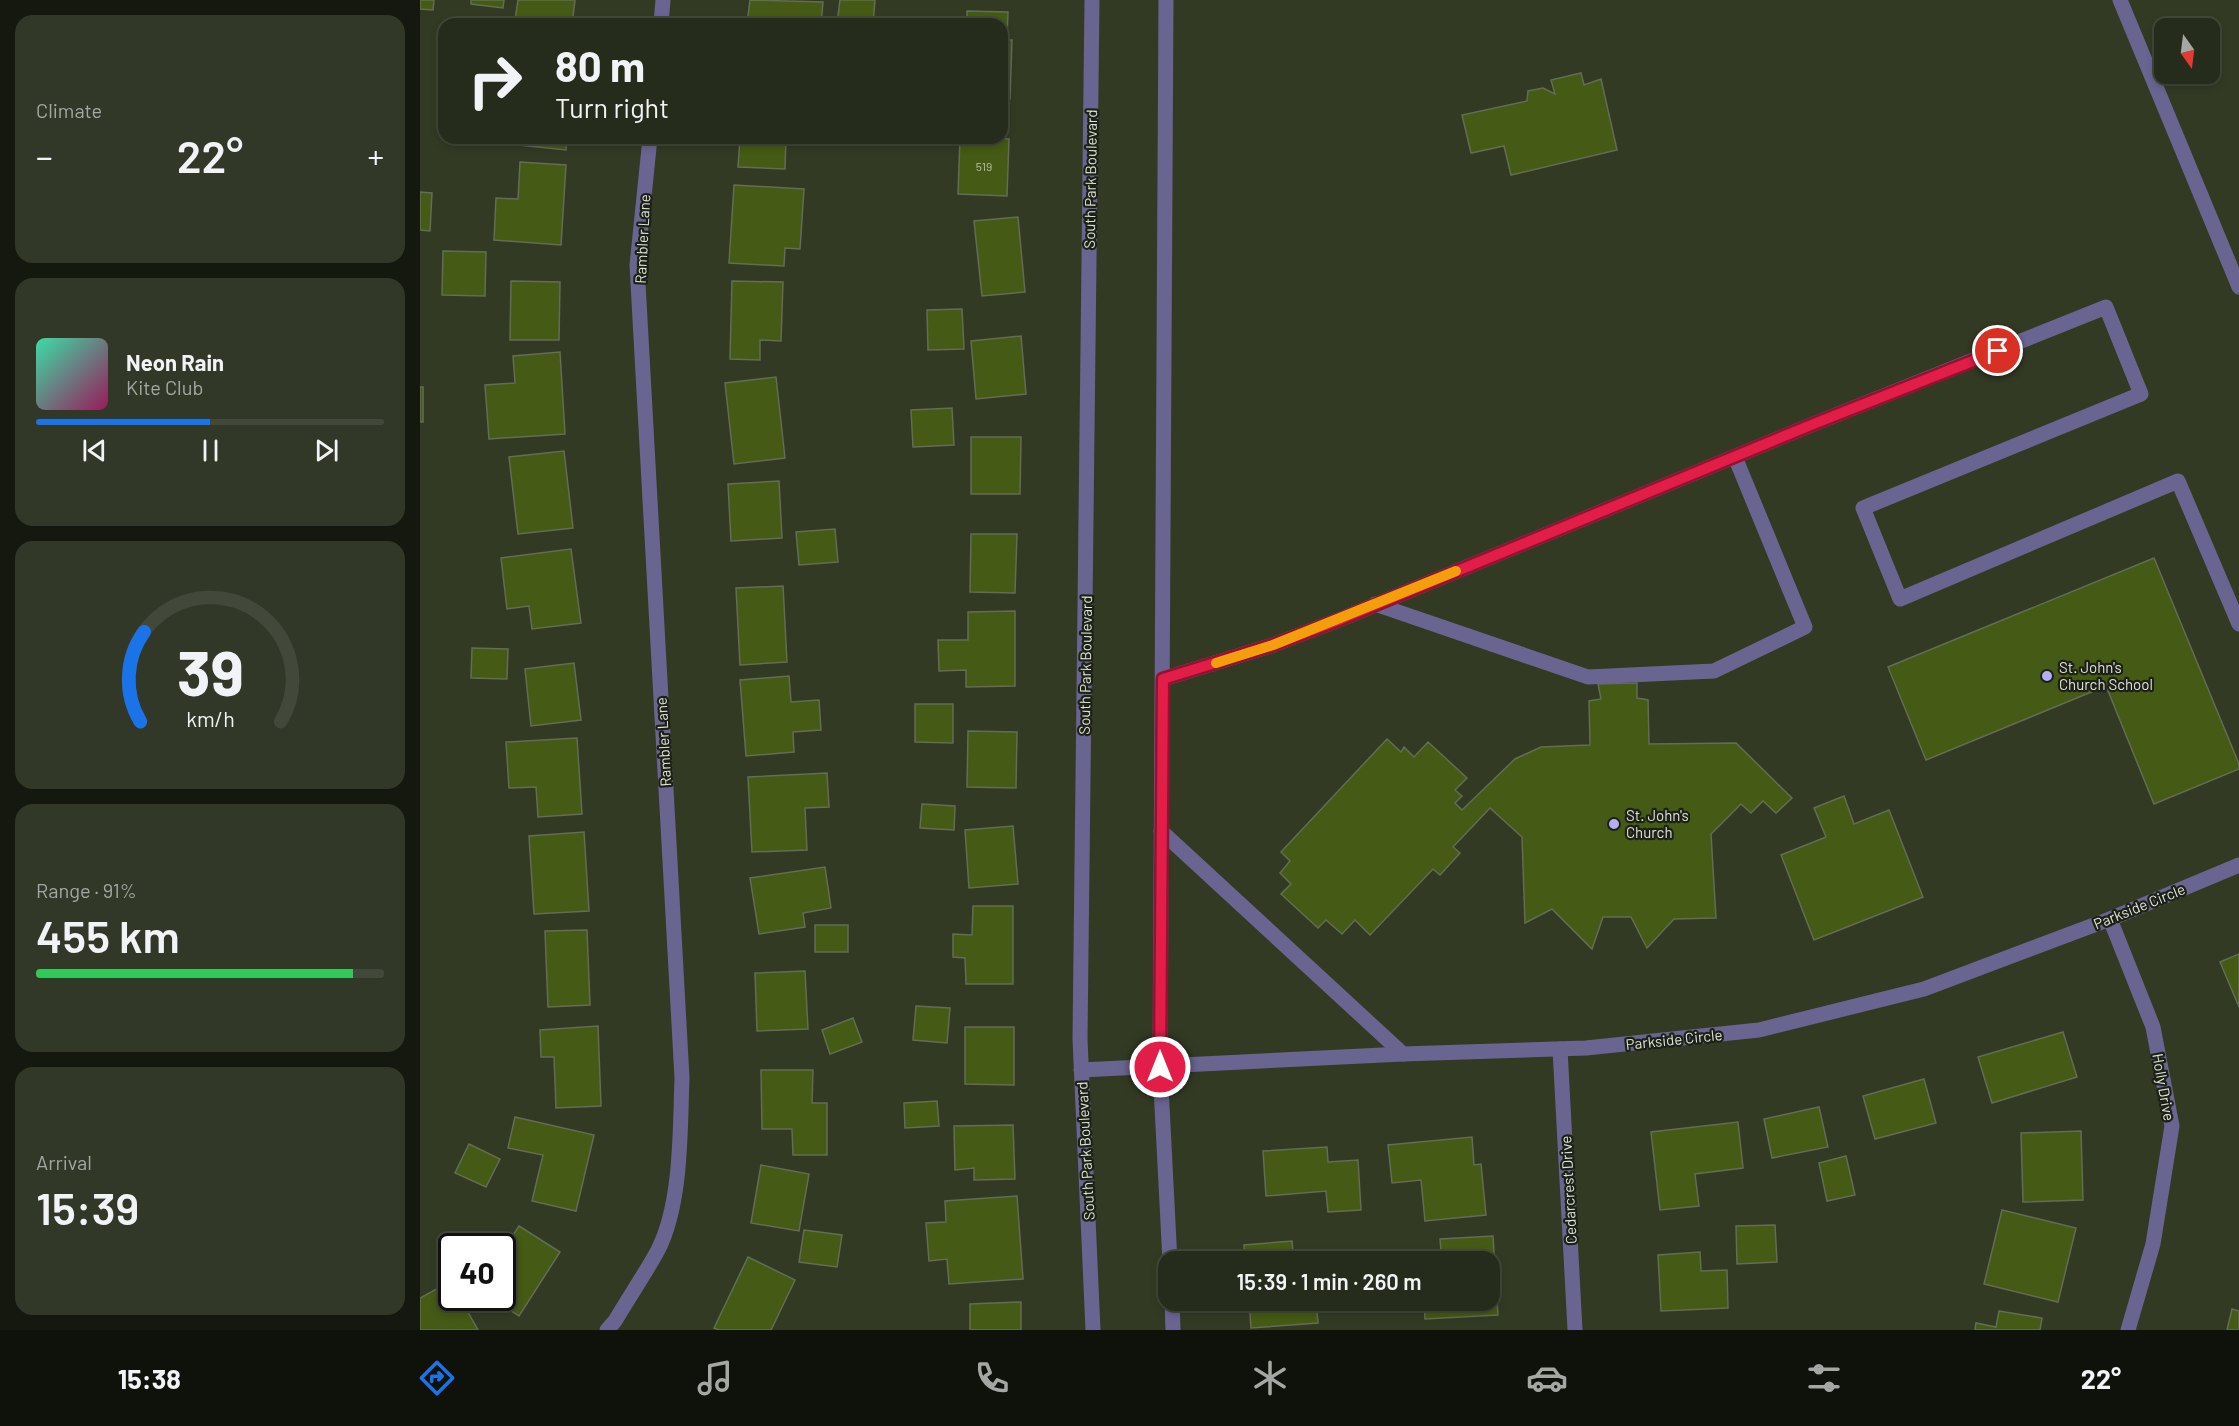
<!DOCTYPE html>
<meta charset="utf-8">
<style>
body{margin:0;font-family:Barlow,sans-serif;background:#323828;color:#f1f3f6;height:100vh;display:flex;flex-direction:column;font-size:22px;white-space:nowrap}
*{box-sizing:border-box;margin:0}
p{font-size:20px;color:#a4a7a3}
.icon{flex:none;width:33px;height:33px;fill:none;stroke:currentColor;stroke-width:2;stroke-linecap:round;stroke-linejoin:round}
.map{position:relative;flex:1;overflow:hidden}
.sheet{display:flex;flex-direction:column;gap:15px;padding:15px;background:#15180f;width:420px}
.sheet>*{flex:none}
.guide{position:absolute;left:18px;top:18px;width:570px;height:126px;border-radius:18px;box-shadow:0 3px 9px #0003,0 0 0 2px #42483a;background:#262c1b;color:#f1f3f6;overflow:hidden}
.needle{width:39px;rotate:166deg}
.controls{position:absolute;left:1734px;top:18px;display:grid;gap:12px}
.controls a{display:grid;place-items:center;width:66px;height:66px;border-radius:12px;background:#262c1b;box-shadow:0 3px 9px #0003,0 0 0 2px #42483a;font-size:30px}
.speed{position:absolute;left:18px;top:1233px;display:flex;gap:12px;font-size:30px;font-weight:700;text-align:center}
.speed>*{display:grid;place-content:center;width:78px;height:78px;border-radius:50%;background:#262c1b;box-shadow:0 3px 9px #0003,0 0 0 2px #42483a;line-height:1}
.speed .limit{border:3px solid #111;border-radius:9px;background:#fff;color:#111}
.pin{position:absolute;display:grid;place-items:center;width:51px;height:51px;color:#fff;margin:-26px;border:3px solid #fff;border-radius:50%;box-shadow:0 2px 6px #0007}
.me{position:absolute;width:66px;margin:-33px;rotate:0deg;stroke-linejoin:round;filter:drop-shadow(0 0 4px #0008)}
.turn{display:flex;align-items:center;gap:21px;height:126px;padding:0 18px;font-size:27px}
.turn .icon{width:78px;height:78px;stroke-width:2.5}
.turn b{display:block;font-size:42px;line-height:51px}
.big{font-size:45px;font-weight:600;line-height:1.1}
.sheet .widget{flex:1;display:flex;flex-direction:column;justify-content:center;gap:9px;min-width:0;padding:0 21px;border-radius:18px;background:#323828}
.sheet .dial{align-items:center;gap:0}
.dial svg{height:156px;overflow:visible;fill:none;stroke:#42483a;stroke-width:7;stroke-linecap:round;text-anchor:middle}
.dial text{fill:#f1f3f6;stroke:none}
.song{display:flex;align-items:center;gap:18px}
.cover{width:72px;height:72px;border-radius:9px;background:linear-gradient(135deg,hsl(160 70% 55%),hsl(330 70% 35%))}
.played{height:6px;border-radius:3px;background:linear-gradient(90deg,#1a73e8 50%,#42483a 50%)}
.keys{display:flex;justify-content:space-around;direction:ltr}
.heat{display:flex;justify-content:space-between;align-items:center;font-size:33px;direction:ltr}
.charge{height:9px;border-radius:4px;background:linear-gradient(90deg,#34c759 91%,#42483a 0)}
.trip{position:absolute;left:738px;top:1251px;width:342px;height:60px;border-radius:18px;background:#262c1b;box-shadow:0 3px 9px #0003,0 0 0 2px #42483a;font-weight:600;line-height:60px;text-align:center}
.menu{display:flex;height:96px;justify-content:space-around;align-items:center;background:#0f120b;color:#a4a7a3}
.menu .icon{width:42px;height:42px}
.menu .active{color:#1a73e8}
.menu b{font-size:27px;color:#f1f3f6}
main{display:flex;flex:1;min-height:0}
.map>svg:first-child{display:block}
.building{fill:#455a14;stroke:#636c55;stroke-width:1.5}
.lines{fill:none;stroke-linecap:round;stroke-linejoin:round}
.minor{stroke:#6a6491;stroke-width:15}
.route-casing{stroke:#92132f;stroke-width:15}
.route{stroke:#e11d48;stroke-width:10}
.slow{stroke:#f59e0b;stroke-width:10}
.poi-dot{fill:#b6acf8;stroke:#1c2016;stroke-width:2}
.labels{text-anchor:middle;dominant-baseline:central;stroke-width:4.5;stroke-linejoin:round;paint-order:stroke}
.number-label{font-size:12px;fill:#b8c1a6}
.street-label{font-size:15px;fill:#dee3d6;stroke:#1c2016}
.poi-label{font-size:15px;fill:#dee3d6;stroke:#1c2016;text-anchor:start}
</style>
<main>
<section class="sheet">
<div class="widget"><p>Climate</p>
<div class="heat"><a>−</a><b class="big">22°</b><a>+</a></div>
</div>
<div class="widget">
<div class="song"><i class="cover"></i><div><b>Neon Rain</b><p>Kite Club</p></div></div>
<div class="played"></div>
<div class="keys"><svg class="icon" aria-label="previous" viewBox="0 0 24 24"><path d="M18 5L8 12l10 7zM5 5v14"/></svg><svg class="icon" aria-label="pause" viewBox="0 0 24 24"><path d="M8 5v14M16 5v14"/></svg><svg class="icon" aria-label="next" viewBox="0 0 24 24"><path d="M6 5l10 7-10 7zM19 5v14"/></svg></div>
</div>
<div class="widget dial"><svg viewBox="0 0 100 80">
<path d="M14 69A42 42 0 1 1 86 69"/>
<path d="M14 69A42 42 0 0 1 16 23" stroke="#1a73e8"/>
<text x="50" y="56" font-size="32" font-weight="700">39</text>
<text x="50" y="72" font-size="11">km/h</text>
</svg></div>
<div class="widget"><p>Range · 91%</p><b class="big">455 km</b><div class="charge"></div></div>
<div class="widget"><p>Arrival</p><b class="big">15:39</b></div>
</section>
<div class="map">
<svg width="1819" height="1330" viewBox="0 0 1819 1330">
<rect width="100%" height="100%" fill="#323a24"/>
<g class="building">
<path d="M0 0H14L13 10 0 9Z"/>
<path d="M51 0H84L83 8 51 4Z"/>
<path d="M98 0H155L152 24 95 20Z"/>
<path d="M330 0 403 2 401 24H327Z"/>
<path d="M420 0H455L453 24H417Z"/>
<path d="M547 11 588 12 587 40H592L590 99 582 98V24H547Z"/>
<path d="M1161 73 1164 85 1181 79 1197 150 1091 175 1084 146 1051 153 1042 115 1107 101 1108 91 1123 88 1135 94 1131 80Z"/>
<path d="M99 138H147L146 150 99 145Z"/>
<path d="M320 138H366L365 169 318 167Z"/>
<path d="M540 138 589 139 587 196 538 194Z"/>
<path d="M100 162 146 165 141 245 74 240 76 198 98 199Z"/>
<path d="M314 185 384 189 380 249 365 248 364 266 309 263Z"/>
<path d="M0 192 12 193 10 231 0 230Z"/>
<path d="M598 217 605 292 562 296 554 221Z"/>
<path d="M23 251 66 252 65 296 22 295Z"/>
<path d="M91 281 140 282 139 340H90Z"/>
<path d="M312 281 363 282 361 341 340 340V360L310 359Z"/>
<path d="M542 309 544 349 508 350 507 310Z"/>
<path d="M601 336 606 394 556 399 551 341Z"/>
<path d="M140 352 145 434 69 439 65 385 95 383 93 356Z"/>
<path d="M356 377 365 458 314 464 305 383Z"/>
<rect x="0" y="387" width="3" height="35"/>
<path d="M532 408 534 445 493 447 491 410Z"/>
<path d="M551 437H601L600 494H551Z"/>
<path d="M144 451 153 528 98 534 89 457Z"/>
<path d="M359 481 362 538 311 541 308 484Z"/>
<path d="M415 529 418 562 379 565 376 532Z"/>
<path d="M551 534H597L595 593 550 592Z"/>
<path d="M151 549 161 623 112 629 109 606 87 609 81 558Z"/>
<path d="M1734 558 1819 764V769L1734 804 1686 686 1506 760 1468 667Z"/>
<path d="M363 586 367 662 320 665 316 588Z"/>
<path d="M595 611V686L546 687V670L519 671 518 640H548V612Z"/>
<path d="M52 648 88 649 87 679 51 678Z"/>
<path d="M154 663 161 720 111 726 105 669Z"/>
<path d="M369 676 371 702 399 700 401 730 373 732 374 752 326 756 320 680Z"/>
<path d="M1217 683V698L1228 700 1229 744 1316 743 1372 798 1356 813 1343 801 1331 813 1321 804 1291 834 1296 918 1254 919 1227 948 1211 917H1183L1172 949 1132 909 1105 923 1102 837 1070 808 1033 847 1040 853 1020 875 1013 869 950 935 935 920 922 934 906 920 898 928 861 894 871 884 860 873 870 861 861 852 967 739 981 752 984 747 994 757 1008 742 1047 778 1035 790 1042 796 1035 803 1042 810 1095 759 1121 747 1170 745 1169 701 1181 699 1178 684Z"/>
<path d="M495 704H533V743L495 742Z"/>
<path d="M548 731 597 732 596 788 547 787Z"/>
<path d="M157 738 162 814 118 817 116 787 89 788 86 742Z"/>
<path d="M407 773 409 807 385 808 387 850 332 852 328 777Z"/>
<path d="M1424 796 1434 824 1469 810 1503 897 1394 940 1361 855 1406 837 1394 808Z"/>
<path d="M502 804 535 806 534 830 500 828Z"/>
<path d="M593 826 598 884 549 888 545 830Z"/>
<path d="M164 832 169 911 114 914 109 836Z"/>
<path d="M405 867 411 908 383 913 385 927 339 934 330 878Z"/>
<path d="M553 906H593V984H546L545 958 533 957V934L552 935Z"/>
<rect x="395" y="925" width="33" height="27"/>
<path d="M167 930 170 1005 128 1007 125 931Z"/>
<path d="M1819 954V1007L1800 962Z"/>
<path d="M385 971 388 1029 337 1031 335 973Z"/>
<path d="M496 1006 530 1008 527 1043 493 1040Z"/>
<path d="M433 1018 442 1042 410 1054 402 1030Z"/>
<path d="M178 1026 181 1106 136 1108 134 1057H121L120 1030Z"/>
<path d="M545 1027H594V1085L545 1084Z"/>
<path d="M1643 1032 1657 1077 1572 1103 1558 1057Z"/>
<path d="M341 1070H393L392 1103H407V1155H373L372 1129H342Z"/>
<path d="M1504 1079 1516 1123 1455 1139 1443 1096Z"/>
<path d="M517 1101 519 1126 485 1128 484 1103Z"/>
<path d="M1399 1107 1408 1147 1352 1158 1344 1119Z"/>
<path d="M95 1117 174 1135 156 1211 112 1201 123 1155 88 1148Z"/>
<path d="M1318 1122 1323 1168 1275 1174 1279 1206 1240 1210 1231 1132Z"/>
<path d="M593 1125 595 1179 554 1180V1168L535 1170 534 1126Z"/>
<path d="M1661 1131 1663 1200 1603 1202 1601 1133Z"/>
<path d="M1052 1137 1054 1165 1061 1164 1066 1215 1005 1221 1001 1180 972 1183 968 1145Z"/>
<path d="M49 1144 80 1159 66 1187 35 1173Z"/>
<path d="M907 1147 908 1162 938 1160 941 1210 908 1212 906 1191 846 1196 843 1151Z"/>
<path d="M1426 1156 1435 1195 1407 1201 1399 1163Z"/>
<path d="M341 1165 389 1174 379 1231 331 1223Z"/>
<path d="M597 1196 603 1279 529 1284 527 1259 509 1261 506 1223 526 1222 525 1201Z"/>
<path d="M1582 1210 1656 1228 1638 1302 1564 1284Z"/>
<path d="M1355 1225 1357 1262 1317 1264 1316 1226Z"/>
<path d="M99 1226 140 1252 99 1316 71 1298H82V1252Z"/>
<path d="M384 1230 422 1235 417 1267 379 1262Z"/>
<path d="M1073 1236 1078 1315 1005 1319 1004 1300H1070V1262H1022L1020 1239Z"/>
<path d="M872 1241 874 1262H825L824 1245Z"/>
<path d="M1280 1252 1281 1271 1307 1270 1308 1308 1241 1311 1238 1255Z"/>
<path d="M328 1257 375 1280 351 1330H299L294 1328Z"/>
<path d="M31 1281 32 1298H40L58 1330H0V1298Z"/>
<path d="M829 1300H896L898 1323 831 1328Z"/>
<path d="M601 1302V1330H550V1304Z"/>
<path d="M1812 1309 1819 1311V1330H1807Z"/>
<path d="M1579 1311 1622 1318 1620 1330H1555L1556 1323 1576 1327Z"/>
</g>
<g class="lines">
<g class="minor">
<path d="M672 0 660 1039 673 1330"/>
<path d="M746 0 740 1067 750 1262"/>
<path d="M1700 0 1819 287"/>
<path d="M241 24 243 0"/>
<path d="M955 604 1168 677 1294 671 1385 627 1315 457"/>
<path d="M743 679 853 645 921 619 1396 423 1686 307 1721 394 1443 508 1480 599 1758 481 1819 624"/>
<path d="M741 831 983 1054"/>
<path d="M1690 919 1733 1027 1752 1126 1733 1244 1708 1330"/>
<path d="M1140 1049 1155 1330"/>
<path d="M661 1070 983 1054 1166 1048 1339 1030 1504 989 1690 919 1819 865"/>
<path d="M752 1300 753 1330"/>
<path d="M187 1330 195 1321C209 1297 225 1274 238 1250 262 1203 260 1129 262 1078L217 265 230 138"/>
</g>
</g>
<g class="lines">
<defs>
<path id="route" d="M740 1067 743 679 853 645 921 619 1396 423 1578 351"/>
</defs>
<use href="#route" class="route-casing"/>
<use href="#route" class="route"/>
<path class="slow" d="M796 663 853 645 1036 571"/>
</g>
<g class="poi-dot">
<circle cx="1627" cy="676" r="6"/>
<circle cx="1194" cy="824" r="6"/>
</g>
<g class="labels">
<g class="number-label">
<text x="564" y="166">519</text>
</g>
<g class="street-label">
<text transform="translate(670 179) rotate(-89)">South Park Boulevard</text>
<text transform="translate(222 239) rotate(-87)">Rambler Lane</text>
<text transform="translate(665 665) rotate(-89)">South Park Boulevard</text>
<text transform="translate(243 742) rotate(-93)">Rambler Lane</text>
<text transform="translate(1719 906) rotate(-22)">Parkside Circle</text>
<text transform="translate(1254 1039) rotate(-6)">Parkside Circle</text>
<text transform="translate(1744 1087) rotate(80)">Holly Drive</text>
<text transform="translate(665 1151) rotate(-93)">South Park Boulevard</text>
<text transform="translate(1148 1190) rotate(-93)">Cedarcrest Drive</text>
</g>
<g class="poi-label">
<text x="1639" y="667">St. John's<tspan x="1639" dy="17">Church School</tspan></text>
<text x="1206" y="815">St. John's<tspan x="1206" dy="17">Church</tspan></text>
</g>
</g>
</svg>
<div class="controls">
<a><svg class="needle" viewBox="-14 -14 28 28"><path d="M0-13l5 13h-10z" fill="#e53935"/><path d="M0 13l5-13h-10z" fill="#a4a7a3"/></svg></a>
</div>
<div class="speed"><div class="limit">40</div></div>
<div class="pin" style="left:1578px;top:351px;background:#d93025"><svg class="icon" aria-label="arrive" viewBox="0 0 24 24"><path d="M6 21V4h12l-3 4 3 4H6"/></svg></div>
<svg class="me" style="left:740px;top:1067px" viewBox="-20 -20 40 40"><circle r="17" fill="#e11d48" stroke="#fff" stroke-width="3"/><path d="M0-11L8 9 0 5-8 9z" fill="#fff"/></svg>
<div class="trip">15:39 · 1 min · 260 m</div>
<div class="guide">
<div class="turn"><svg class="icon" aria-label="right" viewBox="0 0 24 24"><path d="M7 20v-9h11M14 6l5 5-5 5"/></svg><div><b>80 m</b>Turn right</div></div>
</div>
</div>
</main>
<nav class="menu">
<b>15:38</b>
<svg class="icon active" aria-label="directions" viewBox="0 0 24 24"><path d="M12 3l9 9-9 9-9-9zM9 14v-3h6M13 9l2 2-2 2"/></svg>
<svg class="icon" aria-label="music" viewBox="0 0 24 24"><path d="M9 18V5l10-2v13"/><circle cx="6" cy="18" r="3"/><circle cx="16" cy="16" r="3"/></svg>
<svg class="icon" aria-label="phone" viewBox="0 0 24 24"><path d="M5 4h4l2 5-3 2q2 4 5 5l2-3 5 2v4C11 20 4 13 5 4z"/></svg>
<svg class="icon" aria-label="climate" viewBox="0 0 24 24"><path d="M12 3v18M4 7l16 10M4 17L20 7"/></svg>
<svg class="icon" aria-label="car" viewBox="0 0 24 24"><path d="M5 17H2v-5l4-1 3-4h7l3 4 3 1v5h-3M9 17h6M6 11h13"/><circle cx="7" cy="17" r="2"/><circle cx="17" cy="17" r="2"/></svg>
<svg class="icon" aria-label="filters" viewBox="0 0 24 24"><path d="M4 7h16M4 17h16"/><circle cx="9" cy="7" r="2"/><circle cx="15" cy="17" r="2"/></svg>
<b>22°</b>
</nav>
